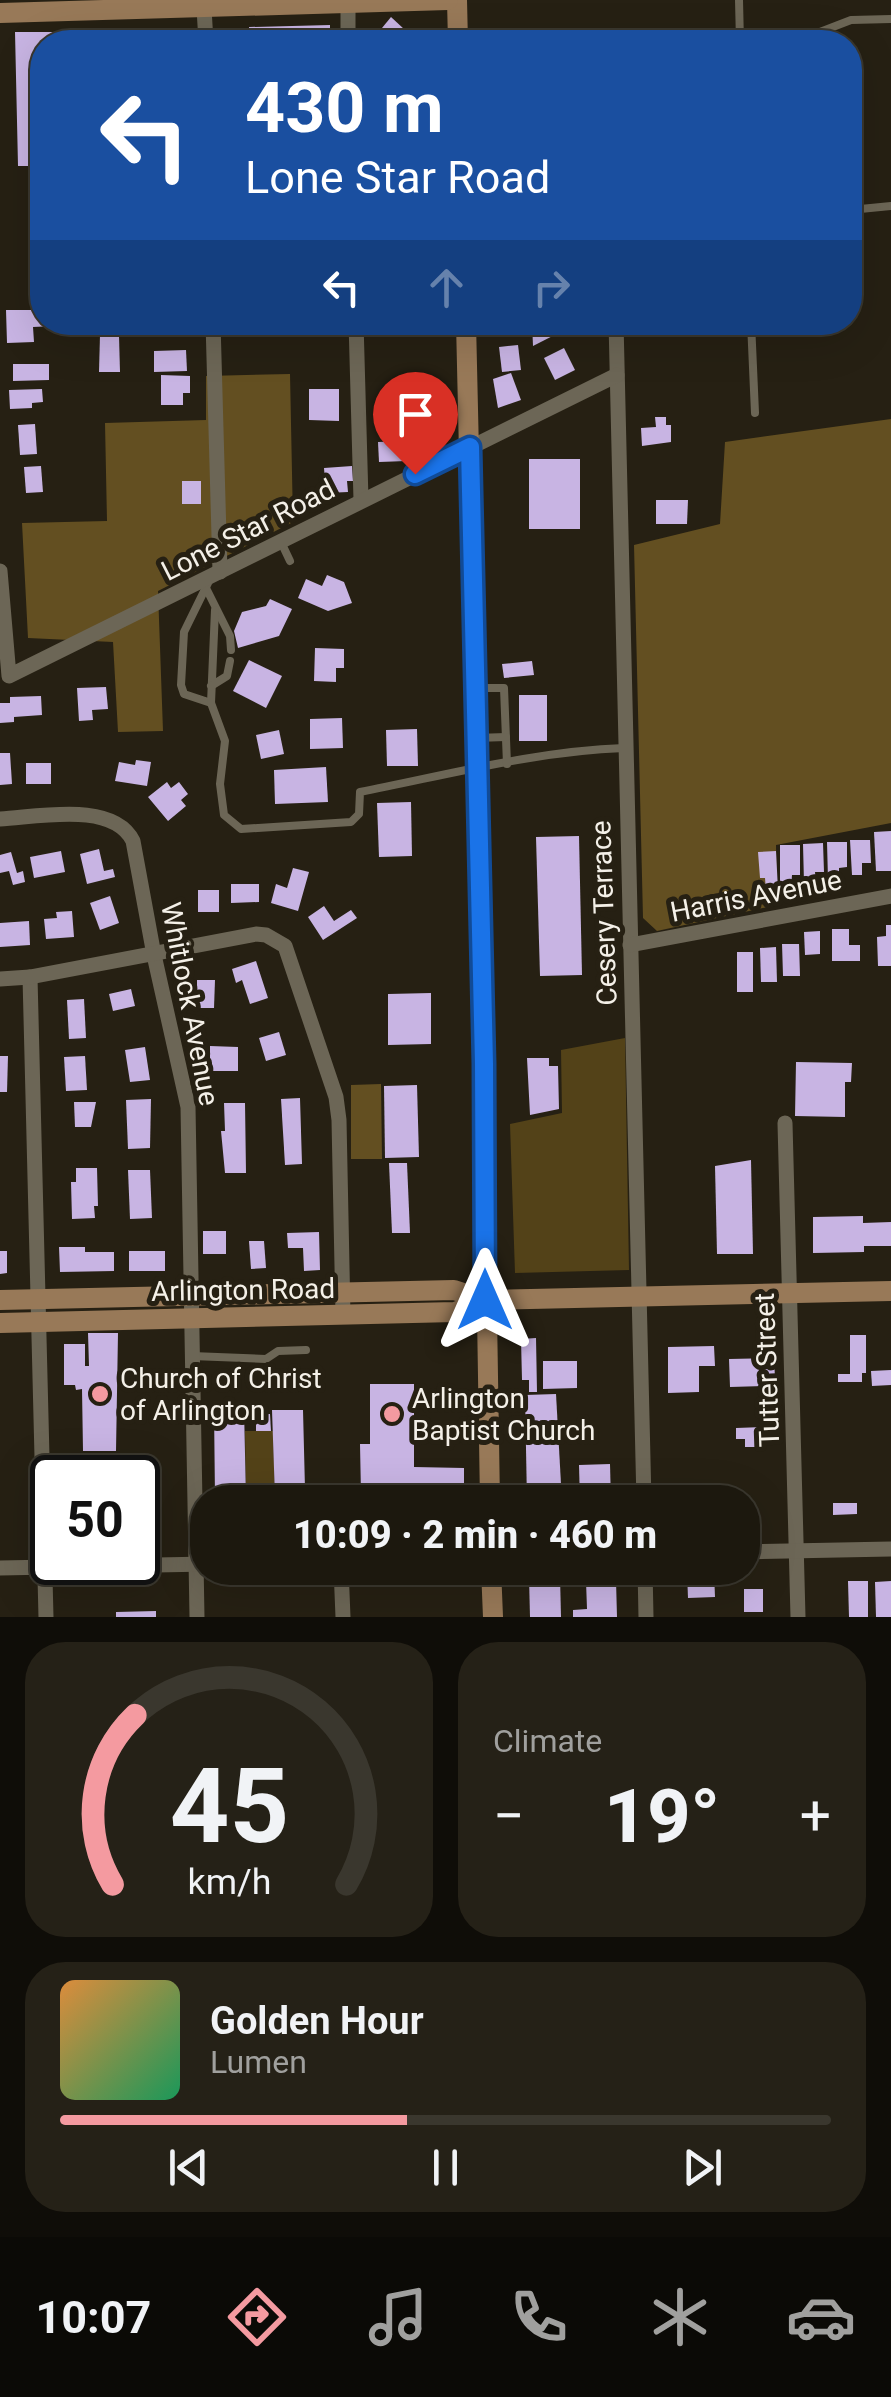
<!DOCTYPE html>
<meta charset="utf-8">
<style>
body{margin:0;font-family:Roboto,sans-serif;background:#252117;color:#f1f3f6;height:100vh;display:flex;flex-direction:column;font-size:38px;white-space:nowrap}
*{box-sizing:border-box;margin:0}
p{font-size:32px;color:#a0a09e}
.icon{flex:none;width:55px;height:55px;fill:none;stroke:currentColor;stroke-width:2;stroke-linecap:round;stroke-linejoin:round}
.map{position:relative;height:1617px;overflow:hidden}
.details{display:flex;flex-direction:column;gap:25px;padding:25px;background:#0f0d08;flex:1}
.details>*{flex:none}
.top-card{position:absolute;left:30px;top:30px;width:832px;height:305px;border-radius:40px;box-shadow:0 10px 40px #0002,0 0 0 2px #3a372e;background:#1a4fa0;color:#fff;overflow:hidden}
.speed{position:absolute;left:30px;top:1455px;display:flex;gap:20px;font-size:50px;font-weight:700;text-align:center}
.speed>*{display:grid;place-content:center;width:130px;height:130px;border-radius:50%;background:#1c180e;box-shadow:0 10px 40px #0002,0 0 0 2px #3a372e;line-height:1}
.speed .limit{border:5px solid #111;border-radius:15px;background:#fff;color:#111}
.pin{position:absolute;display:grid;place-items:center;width:85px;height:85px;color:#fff;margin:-102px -42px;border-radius:50% 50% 50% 0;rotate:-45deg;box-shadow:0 0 10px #0007}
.pin .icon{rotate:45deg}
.me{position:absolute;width:110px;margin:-55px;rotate:0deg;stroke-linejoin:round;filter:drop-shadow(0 0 8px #0008)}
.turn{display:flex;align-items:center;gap:35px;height:210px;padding:0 50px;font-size:45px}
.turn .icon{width:130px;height:130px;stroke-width:2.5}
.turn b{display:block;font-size:70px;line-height:85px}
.lanes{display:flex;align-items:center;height:95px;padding:0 50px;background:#0003;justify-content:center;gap:50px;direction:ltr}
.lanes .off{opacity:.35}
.big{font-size:75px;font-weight:800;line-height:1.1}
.details .tile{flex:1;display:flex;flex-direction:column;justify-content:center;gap:15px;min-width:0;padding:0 35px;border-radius:40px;background:#252117}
.details .dial{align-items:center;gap:0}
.dial svg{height:260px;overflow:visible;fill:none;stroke:#3a372e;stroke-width:7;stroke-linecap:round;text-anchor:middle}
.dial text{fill:#f1f3f6;stroke:none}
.song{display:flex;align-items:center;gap:30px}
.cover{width:120px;height:120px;border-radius:15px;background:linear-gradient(135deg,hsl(30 70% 55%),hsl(150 70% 35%))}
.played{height:10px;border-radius:5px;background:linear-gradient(90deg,#f49aa0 45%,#3a372e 45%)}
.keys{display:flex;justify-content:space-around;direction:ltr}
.heat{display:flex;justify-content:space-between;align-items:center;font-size:55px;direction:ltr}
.details .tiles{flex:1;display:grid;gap:25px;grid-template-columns:1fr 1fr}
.tile:last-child{grid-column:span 2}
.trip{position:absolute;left:190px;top:1485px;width:570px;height:100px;border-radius:40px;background:#1c180e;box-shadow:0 10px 40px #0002,0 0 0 2px #3a372e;font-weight:800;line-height:100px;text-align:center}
.dock{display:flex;height:160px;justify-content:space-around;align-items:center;background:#0b0a06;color:#a0a09e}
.dock .icon{width:70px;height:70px}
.dock .current{color:#f49aa0}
.dock b{font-size:45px;color:#f1f3f6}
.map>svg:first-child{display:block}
.green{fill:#534218}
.forest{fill:#634f21}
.building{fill:#c8b4e3}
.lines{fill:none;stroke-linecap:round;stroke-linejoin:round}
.service{stroke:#6c6656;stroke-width:8}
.minor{stroke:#6c6656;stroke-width:15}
.secondary{stroke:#987958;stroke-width:20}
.route-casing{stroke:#114b97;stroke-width:25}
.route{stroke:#1a73e8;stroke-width:18}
.poi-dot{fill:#f49aa0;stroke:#262013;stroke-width:4}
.labels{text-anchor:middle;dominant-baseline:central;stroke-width:10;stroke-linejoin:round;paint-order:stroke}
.street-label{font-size:28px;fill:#f4f0e8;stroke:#262013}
.poi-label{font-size:28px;fill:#f4f0e8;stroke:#262013;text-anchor:start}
</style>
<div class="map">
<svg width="891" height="1617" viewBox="0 0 891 1617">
<rect width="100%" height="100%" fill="#262013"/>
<g class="green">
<path d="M625 1038 629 1270 515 1273 510 1124 562 1113 561 1050Z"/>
<path d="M245 1431H273L275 1498 246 1499Z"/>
</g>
<g class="forest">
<path d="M290 374 293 522 158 591 163 731 118 732 113 642 28 638 22 523 107 521 105 423 206 420V376Z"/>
<path d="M891 419V823L776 845 777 905 657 931 643 918 634 545 720 524 725 442Z"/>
<path d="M381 1084 382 1159H351V1085Z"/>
</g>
<g class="building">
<path d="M391 17 418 42H397L382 28Z"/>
<path d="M330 25V42H250L249 27Z"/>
<path d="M565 28 566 42H550V29Z"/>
<path d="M15 32H86L87 42H42V166H18Z"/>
<path d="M6 310H42V322H54V326L33 327 34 342 7 343Z"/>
<rect x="119" y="322" width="20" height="9"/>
<rect x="163" y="322" width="24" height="9"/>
<path d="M532 322H580L533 346Z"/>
<path d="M100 335 119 336 120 372H99Z"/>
<path d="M518 345 521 370 502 372 499 347Z"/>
<path d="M564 348 575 370 555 380 544 358Z"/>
<path d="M186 350 187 371 154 372V351Z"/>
<path d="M13 364H49V380L13 381Z"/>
<path d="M511 373 521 400 498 408 493 379Z"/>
<path d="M161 375 190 376V393H183V405H161Z"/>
<path d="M42 389 43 402 32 403V408L10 409 9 390Z"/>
<path d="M309 389H339V421L309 420Z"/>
<path d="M418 413 438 414V426H443V437H418Z"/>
<path d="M655 417H666V425H671V442L642 446 641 428 656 427Z"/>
<path d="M35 424 37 454 20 455 18 425Z"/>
<path d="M406 441 407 461 379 462 378 442Z"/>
<rect x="529" y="459" width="51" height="70"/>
<path d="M41 466 43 492 26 493 24 467Z"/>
<path d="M352 466 353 481H347L348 492 326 493 324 468Z"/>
<rect x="182" y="481" width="19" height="23"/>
<path d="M656 500H688L687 524H656Z"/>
<path d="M327 575 344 582 352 603 328 611 298 598 306 579 322 586Z"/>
<path d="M270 599 292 609 279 636 238 648 234 631 242 612 266 606Z"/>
<path d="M315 648 344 649V668H336V682L314 681Z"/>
<path d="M249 660 282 676 266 708 233 691Z"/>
<path d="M532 661 534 675 504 678 502 664Z"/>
<path d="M106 687 108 709 92 710 93 720 79 721 77 688Z"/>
<rect x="519" y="695" width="28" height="46"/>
<path d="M41 696 42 715 14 717V722L0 723V703H10V697Z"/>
<path d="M342 718 343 748 310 749V719Z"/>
<path d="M417 729 418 766H387L386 730Z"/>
<path d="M279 730 284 754 261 759 256 735Z"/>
<path d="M0 753H10L12 784 0 785Z"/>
<path d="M136 760 151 762 147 786 115 781 119 762 135 765Z"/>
<rect x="26" y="763" width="25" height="21"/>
<path d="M326 767 328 802 275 804 274 770Z"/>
<path d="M167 782 171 788 179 782 188 794 181 800 186 806 168 821 148 797Z"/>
<path d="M411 802 412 856 379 857 377 803Z"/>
<path d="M891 831V871H876L874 832Z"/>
<path d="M579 836 582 975 540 976 536 837Z"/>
<path d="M850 840H870L871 863H862V875H852Z"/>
<path d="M827 842H847V867L839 868V880H828Z"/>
<path d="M823 843 824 872H815L816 883H804L803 844Z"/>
<path d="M780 845H800V875H792L791 888H780Z"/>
<path d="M99 849 104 871 113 869 115 877 87 884 80 854Z"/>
<path d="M61 851 65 872 34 878 30 857Z"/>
<path d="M776 851 778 890 766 891 765 878H760L758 852Z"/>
<path d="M11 852 17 873 23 871 25 882 13 885 9 871 0 873V855Z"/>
<path d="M293 868 309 872 298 911 271 903 276 884 287 888Z"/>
<path d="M231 884H259V902L231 903Z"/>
<rect x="198" y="890" width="21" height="22"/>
<path d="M110 896 119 923 100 930 90 903Z"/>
<path d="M324 906 334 921 351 910 357 918 323 940 308 917Z"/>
<path d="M72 911 74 937 46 939 44 919 57 918 56 912Z"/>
<path d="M29 921 30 945 0 947V923Z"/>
<path d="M886 925H891V966H878L877 937 886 936Z"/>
<path d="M832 929H849V945H860V961H832Z"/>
<path d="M820 931V954L805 955 804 932Z"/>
<path d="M782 944H799L800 976H783Z"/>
<path d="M776 947 777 982H761L760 948Z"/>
<rect x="737" y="952" width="16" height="40"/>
<path d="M256 961 268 998 250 1004 242 980 236 983 232 969Z"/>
<path d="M197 980H215L214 1008H197Z"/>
<path d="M131 989 135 1006 113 1011 109 994Z"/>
<path d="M431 993V1044L388 1045V994Z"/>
<path d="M84 999 86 1038 69 1039 67 1000Z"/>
<path d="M279 1032 286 1055 266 1061 259 1038Z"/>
<path d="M210 1046 238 1047V1071H210Z"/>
<path d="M145 1047 150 1080 130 1082 125 1050Z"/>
<path d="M0 1056H8L7 1092H0Z"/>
<path d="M85 1056 87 1090 66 1091 64 1057Z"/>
<path d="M527 1058H549V1066H558L559 1109 530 1115Z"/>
<path d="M796 1062 852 1063 851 1082H845V1117L795 1116Z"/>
<path d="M417 1085 419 1157 385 1158 384 1086Z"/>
<path d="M300 1098 302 1164 285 1165 281 1099Z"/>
<path d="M151 1099 150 1148 128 1149 126 1100Z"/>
<path d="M74 1102H96L91 1127H75Z"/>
<path d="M224 1103H245L246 1173H225L221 1131H225Z"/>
<path d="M751 1160 753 1254H717L715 1166Z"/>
<path d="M389 1163H407L410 1233H392Z"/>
<path d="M76 1168H97L98 1206H94L95 1218 72 1219 71 1182H76Z"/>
<path d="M128 1170H150L152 1218 130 1219Z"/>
<path d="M863 1216V1223L891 1222V1246H864V1252L813 1253V1217Z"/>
<rect x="203" y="1231" width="23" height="23"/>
<path d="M319 1232 320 1270 304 1271 303 1248H288L287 1233Z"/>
<path d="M249 1241H264L266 1268 251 1269Z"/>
<path d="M59 1247H85V1252H114V1271L60 1272Z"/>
<path d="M0 1251H7V1273L0 1274Z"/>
<rect x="129" y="1251" width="36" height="20"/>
<path d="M88 1333H118L116 1451H83L82 1389 76 1390 75 1385H64V1344H85V1366H89Z"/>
<path d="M850 1335H866V1373H862V1382H838V1374H850Z"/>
<path d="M536 1338 537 1392H529V1380H522L521 1339Z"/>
<path d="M714 1346 715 1366H699V1392L668 1393V1347Z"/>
<path d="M774 1358 775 1378H768V1386L730 1387 729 1359Z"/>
<path d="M543 1361H577V1388L543 1389Z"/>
<path d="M891 1370V1385L872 1386 871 1371Z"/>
<path d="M370 1384H414V1467L464 1468V1502H220L215 1499 214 1408H244L246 1499 275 1498 272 1410H303L305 1489H310V1497L361 1495 360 1444H370Z"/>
<path d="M556 1394 562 1502H527L525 1395Z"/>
<path d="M256 1414H270L271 1431H256Z"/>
<path d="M763 1427 764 1447H745V1439H736V1428Z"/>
<path d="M610 1464 611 1502H580L579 1465Z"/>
<path d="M833 1503H857V1514L833 1515Z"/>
<path d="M714 1572 715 1597 688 1598 687 1573Z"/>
<path d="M560 1576 561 1617H530L529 1577Z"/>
<path d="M616 1580 617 1617H573V1610L587 1609 586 1581Z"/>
<path d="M848 1581H868V1617H849Z"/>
<path d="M891 1581V1617H876L875 1582Z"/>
<rect x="744" y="1589" width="19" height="23"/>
<path d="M156 1611V1617H116V1612Z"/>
</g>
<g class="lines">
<g class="service">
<path d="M739 0 740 42"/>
<path d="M794 42 851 20 891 19"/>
<path d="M850 210 891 206"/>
<path d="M751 322 755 413"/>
<path d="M281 542 290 561"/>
<path d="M210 579 184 632 181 685 184 694 211 703"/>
<path d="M206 588 230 636 231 650"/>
<path d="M215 610 211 703 225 741 220 784 224 815 241 829 351 822 359 814 360 792C447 775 536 751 624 748"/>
<path d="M211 686 227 676 230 661"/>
<path d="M475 688H504L507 764"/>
<path d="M476 738 506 737"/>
<path d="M192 1356 266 1359 278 1351 306 1350"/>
</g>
<g class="minor">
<path d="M348 3V42"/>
<path d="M204 8 206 42"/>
<path d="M213 322 220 572"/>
<path d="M356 322 361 500"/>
<path d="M616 322 644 1502"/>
<path d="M0 571 9 676 617 375"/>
<path d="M0 819C39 817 113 801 133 841L154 955 188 1107 197 1617"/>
<path d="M630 945 891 896"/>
<path d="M30 977 46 1617"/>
<path d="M0 979 30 977 256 934 266 935 285 946 336 1097 339 1120 343 1315"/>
<path d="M785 1123 798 1617"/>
<path d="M742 1552 891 1549"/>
<path d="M0 1568 208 1564"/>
<path d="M341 1568 343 1617"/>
<path d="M645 1568 646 1617"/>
</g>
<g class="secondary">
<path d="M457 0 458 42"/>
<path d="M0 13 448 0"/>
<path d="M466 322 483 1063 490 1502"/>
<path d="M0 1300 454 1290 485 1300"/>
<path d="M0 1323 455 1312 485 1300 891 1291"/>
<path d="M491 1568 493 1617"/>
</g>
</g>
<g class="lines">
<defs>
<path id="route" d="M415 474 470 447 484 1064 485 1300"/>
</defs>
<use href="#route" class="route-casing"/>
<use href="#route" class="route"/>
</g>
<g class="poi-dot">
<circle cx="100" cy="1394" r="10"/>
<circle cx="392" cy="1414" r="10"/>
</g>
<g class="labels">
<g class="street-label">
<text transform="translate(248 530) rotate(-27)">Lone Star Road</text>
<text transform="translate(756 896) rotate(-11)">Harris Avenue</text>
<text transform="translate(604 913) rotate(-92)">Cesery Terrace</text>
<text transform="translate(190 1004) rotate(79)">Whitlock Avenue</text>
<text transform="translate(243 1290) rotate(-1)">Arlington Road</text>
<text transform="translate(767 1370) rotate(-92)">Tutter Street</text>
</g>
<g class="poi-label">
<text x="120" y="1378">Church of Christ<tspan x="120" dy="32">of Arlington</tspan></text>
<text x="412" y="1398">Arlington<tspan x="412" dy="32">Baptist Church</tspan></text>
</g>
</g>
</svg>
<div class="speed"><div class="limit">50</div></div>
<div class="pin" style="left:415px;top:474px;background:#d93025"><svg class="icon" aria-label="arrive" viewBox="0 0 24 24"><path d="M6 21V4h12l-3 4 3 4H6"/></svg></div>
<svg class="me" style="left:485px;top:1300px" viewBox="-20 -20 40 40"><path d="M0-17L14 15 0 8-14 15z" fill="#1a73e8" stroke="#fff" stroke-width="4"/></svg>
<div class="trip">10:09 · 2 min · 460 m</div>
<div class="top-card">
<div class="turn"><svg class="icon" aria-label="left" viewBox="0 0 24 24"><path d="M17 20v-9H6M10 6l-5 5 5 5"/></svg><div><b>430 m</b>Lone Star Road</div></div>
<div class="lanes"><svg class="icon" aria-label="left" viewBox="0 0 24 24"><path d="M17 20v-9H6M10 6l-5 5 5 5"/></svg><svg class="icon off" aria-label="ahead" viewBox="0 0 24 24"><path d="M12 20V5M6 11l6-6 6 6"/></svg><svg class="icon off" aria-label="right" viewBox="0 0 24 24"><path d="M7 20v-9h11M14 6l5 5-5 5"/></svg></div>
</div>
</div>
<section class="details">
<div class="tiles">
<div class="tile dial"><svg viewBox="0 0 100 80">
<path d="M14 69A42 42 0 1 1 86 69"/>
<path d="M14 69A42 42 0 0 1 21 17" stroke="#f49aa0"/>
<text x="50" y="56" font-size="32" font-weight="700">45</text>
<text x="50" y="72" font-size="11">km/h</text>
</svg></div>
<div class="tile"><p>Climate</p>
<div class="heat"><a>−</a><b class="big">19°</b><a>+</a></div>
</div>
<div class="tile">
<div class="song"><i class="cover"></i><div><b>Golden Hour</b><p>Lumen</p></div></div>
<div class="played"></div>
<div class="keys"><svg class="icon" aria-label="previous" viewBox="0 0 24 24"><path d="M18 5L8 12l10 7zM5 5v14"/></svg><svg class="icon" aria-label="pause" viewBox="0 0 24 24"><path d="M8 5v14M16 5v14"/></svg><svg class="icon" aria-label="next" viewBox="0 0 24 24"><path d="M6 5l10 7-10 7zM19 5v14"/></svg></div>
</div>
</div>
</section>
<nav class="dock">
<b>10:07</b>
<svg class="icon current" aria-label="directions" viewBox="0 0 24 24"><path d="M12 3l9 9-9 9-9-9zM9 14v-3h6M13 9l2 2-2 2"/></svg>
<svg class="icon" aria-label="music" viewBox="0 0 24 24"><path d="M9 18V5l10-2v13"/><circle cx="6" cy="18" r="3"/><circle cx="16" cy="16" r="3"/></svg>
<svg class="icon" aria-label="phone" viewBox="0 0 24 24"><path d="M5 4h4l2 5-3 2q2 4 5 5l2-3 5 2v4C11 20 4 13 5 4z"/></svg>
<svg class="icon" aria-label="climate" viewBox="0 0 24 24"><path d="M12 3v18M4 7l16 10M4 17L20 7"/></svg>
<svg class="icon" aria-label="car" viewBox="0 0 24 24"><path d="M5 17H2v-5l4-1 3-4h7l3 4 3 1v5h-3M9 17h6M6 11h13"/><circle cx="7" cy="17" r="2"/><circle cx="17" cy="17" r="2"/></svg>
</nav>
